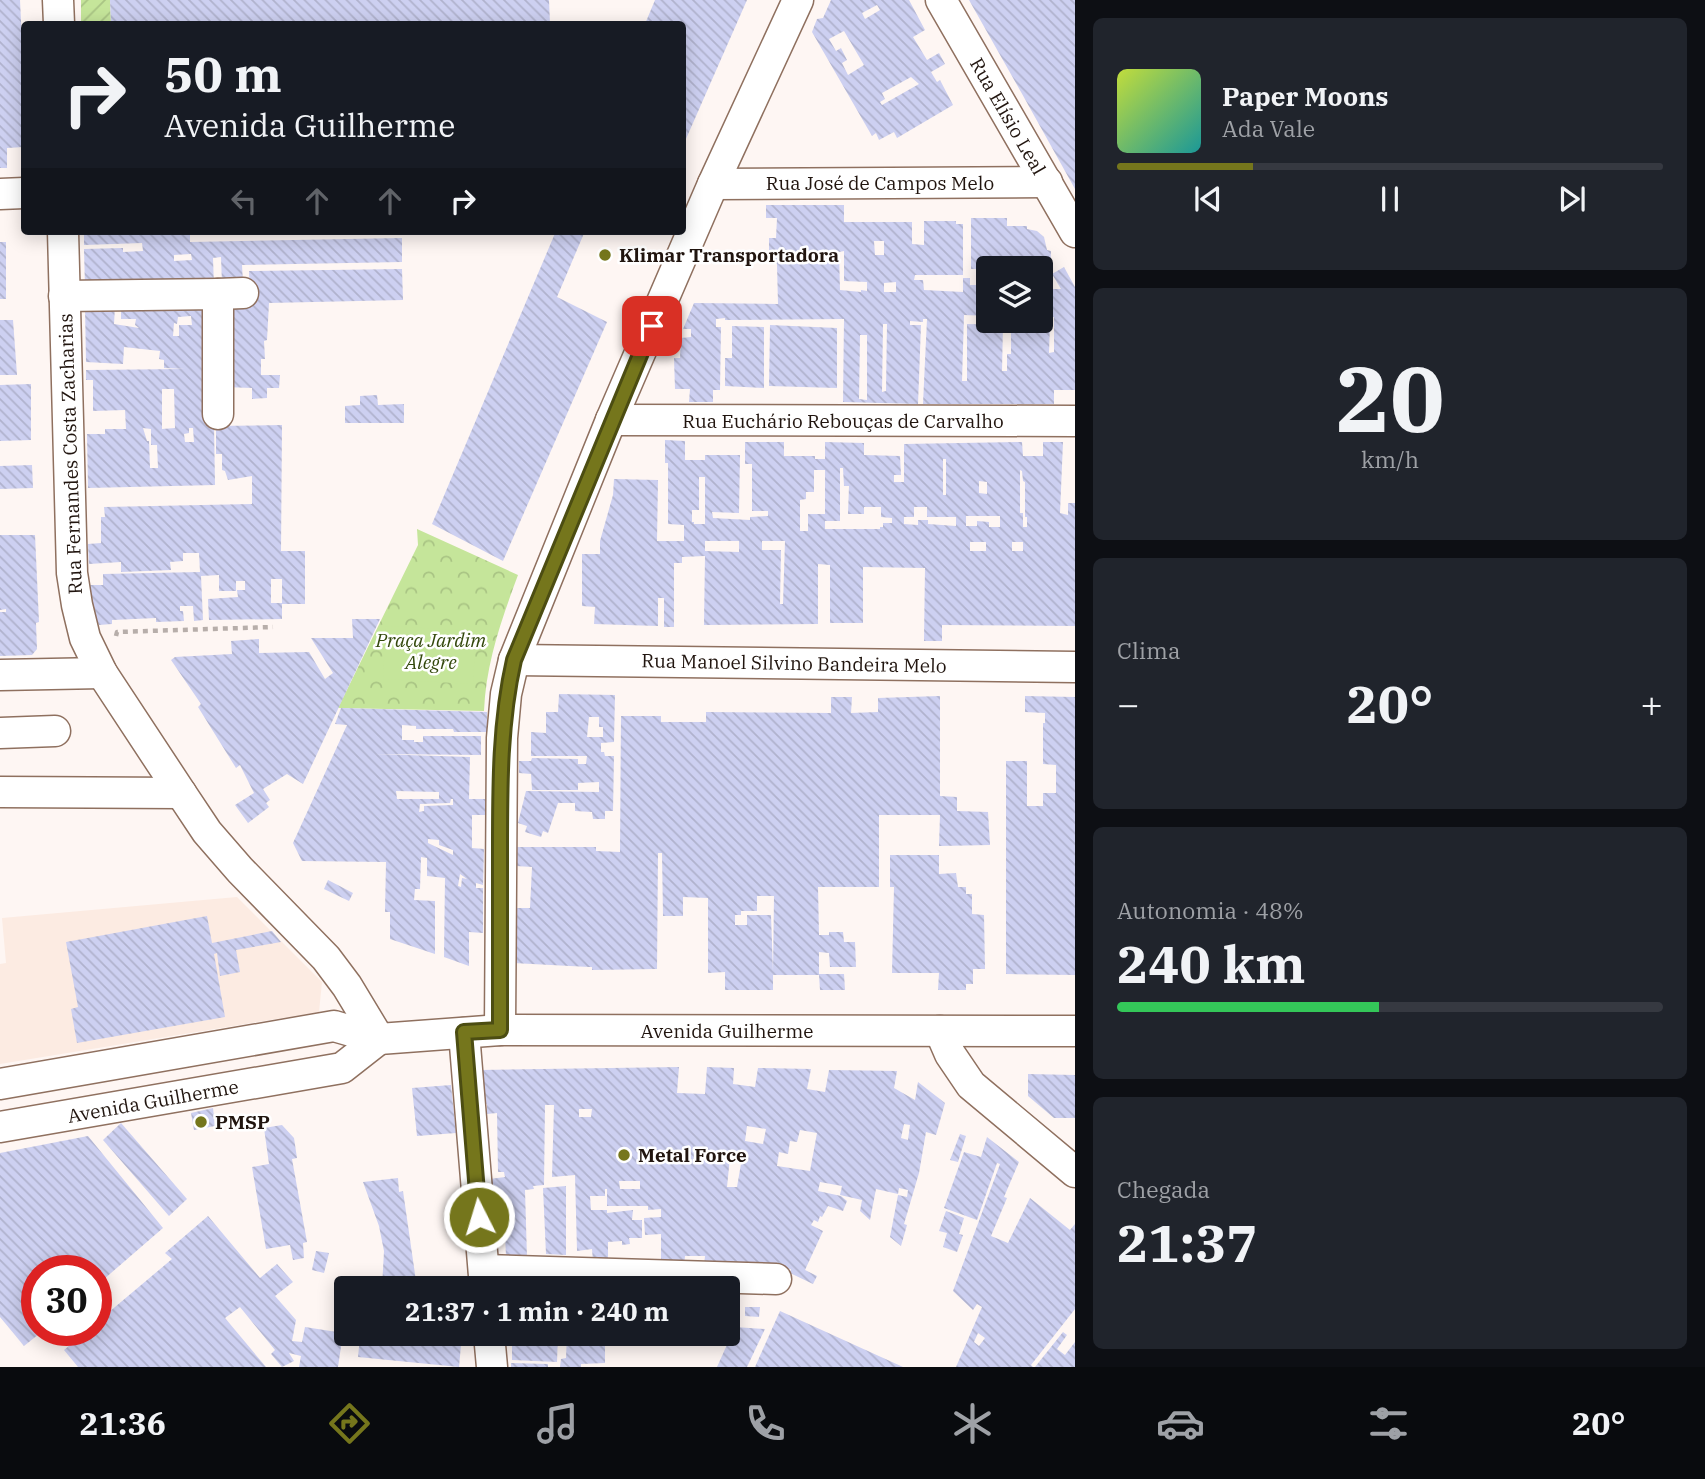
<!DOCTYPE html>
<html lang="pt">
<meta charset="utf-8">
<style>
body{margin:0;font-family:"IBM Plex Serif",serif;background:#20242c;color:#f1f3f6;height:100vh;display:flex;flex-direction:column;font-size:26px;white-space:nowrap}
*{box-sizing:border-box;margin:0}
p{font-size:23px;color:#9ea1a6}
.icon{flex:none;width:38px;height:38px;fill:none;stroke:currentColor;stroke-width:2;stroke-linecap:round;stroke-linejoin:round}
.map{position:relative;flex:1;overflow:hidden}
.details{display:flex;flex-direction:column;gap:18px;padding:18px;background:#0d0f14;width:630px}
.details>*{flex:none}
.guide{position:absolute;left:21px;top:21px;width:665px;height:214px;border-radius:7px;box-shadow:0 4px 18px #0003;background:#171b24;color:#f1f3f6;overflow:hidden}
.tools{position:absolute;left:976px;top:256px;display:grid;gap:14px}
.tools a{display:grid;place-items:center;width:77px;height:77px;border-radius:7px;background:#171b24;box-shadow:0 4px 18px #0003;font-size:35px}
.speed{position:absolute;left:21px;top:1255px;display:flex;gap:14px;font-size:35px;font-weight:700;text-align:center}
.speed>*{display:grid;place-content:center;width:91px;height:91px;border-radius:50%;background:#171b24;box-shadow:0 4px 18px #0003;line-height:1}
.speed .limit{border:10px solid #d22;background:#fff;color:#111}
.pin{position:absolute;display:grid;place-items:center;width:60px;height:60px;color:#fff;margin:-30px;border-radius:14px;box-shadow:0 4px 10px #0006}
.me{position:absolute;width:77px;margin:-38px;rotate:355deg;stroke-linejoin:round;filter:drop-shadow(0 0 5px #0008)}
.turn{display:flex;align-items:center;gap:24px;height:147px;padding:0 28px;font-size:32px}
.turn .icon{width:91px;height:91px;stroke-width:2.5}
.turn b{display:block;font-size:49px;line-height:60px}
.lanes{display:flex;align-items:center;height:66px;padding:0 28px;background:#0003;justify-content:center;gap:35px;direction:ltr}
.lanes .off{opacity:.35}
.big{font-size:52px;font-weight:800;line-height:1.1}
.details .widget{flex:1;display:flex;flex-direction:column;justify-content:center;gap:10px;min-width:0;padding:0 24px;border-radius:10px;background:#20242c}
.details .dial{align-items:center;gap:0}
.dial b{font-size:91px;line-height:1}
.song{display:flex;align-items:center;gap:21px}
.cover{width:84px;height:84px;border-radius:10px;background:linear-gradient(135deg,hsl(70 70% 55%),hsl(180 70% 35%))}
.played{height:7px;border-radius:4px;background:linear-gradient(90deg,#75761c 25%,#363941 25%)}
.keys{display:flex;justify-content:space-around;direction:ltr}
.heat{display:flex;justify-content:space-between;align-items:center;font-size:38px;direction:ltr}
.charge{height:10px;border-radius:5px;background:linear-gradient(90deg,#34c759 48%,#363941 0)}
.trip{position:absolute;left:334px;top:1276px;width:406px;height:70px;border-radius:7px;background:#171b24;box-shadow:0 4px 18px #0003;font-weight:800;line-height:70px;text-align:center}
.tabs{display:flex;height:112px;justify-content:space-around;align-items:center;background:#090b0e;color:#9ea1a6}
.tabs .icon{width:49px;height:49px}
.tabs .on{color:#75761c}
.tabs b{font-size:32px;color:#f1f3f6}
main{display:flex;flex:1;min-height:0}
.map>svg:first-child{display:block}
.built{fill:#fcebe2}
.park{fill:url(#park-crowns)}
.garden{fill:url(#garden-furrows)}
.pitch{fill:#c5e59a}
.building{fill:url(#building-back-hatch);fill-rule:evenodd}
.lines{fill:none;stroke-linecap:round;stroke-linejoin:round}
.minor-casing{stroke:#8f705f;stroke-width:33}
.path{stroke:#b7aeaa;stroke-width:4.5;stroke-dasharray:5 5;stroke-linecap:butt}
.minor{stroke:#fff;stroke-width:30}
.route-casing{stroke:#4c4d12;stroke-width:18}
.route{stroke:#75761c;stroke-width:12}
.poi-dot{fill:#75761c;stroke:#fff;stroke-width:2.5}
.labels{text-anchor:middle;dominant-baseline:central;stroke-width:5;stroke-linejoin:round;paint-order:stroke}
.street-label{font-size:19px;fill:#21150f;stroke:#fff}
.poi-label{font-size:19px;font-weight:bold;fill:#21150f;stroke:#fff;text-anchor:start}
.park-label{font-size:19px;font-style:italic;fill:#33480c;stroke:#fff}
</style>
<main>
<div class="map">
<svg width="1075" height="1367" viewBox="0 0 1075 1367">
<defs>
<pattern id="park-crowns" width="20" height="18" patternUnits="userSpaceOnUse" patternTransform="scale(1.75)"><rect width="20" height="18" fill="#c5e59a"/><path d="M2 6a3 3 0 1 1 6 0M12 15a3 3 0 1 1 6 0" fill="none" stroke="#a9c484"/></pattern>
<pattern id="garden-furrows" width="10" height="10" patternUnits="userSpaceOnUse" patternTransform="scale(1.75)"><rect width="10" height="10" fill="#c5e59a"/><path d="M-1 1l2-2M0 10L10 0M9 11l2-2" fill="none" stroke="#a9c484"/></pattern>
<pattern id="building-back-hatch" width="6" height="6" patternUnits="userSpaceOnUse" patternTransform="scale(1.75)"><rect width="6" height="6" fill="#cdd0f1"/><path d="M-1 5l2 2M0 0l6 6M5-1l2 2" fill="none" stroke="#b0b2cd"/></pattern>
</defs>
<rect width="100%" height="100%" fill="#fef6f3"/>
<path class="built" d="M237 897 322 982 319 1012 0 1064V964L6 963 2 918Z"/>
<path class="park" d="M417 529 518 575C501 621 486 663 484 711L338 708 418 545Z"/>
<path class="garden" d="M81 0H110L111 24H81Z"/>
<path class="pitch" d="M386 626 476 631 473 684 383 679Z"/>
<g class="building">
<path d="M0 0H20L24 84V147L7 148V168H0Z"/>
<path d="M110 0H549L550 24H111Z"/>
<path d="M655 0H747L682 148V24H645Z"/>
<path d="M831 0H909L925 30 913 37 927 60 939 53 945 64 931 72 937 82 940 80 953 105 897 138 894 132 879 140 876 133 872 136 812 32 817 19 823 18ZM877 5 880 10 865 19 862 13ZM844 31 864 65 848 75 842 63 847 60 841 48 836 51 829 39ZM911 77 919 84 882 105 880 102 885 99 882 93Z"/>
<path d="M969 0H1075V189L1021 92Z"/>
<path d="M766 205H844V222H912V244L924 245V221H956V224H963V275H915L914 280H923L924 290 963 292V278H970V285H989V316L964 315 962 381H967V324L1003 325 1002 371H1007V354H1011V323H1050L1049 353 1054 352V317H1041V289H1061L1052 274 1064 267 1075 287V390H1054V404H923L927 319H923V322L910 321V325H921L918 404 843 402 844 319 725 320V318L716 319V327H721L720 390H713V402H689L690 389H675L674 358H680L681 338 691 337V329H683L694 303 778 304 777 264H769V238H776L777 218H766ZM874 241H884V255H875ZM844 251V281L867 282V291L861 290V292L840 290 839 252ZM896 282V292H884V283ZM883 324H887L886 391 882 392ZM860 335H867V400L859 399Z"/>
<path d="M971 218H1007V226H1027V229L1037 231 1044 237 1047 250 1051 251 1050 282H1041V268L971 269Z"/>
<path d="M84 231H186V234H190V242L402 238V262L242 265 243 283 222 284 221 257 213 258 214 287H85L84 249 123 248V252L143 251 142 243 84 245ZM191 254 192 260 174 261V255Z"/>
<path d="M556 231H585L557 297 607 322 503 561 432 524Z"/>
<rect x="0" y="242" width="6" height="57"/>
<path d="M402 269 403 300 269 303 267 340 264 341 265 359H261V375H280L279 388H267V398L252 399V388L224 387V304L250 303 249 271Z"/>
<path d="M212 303 215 485 88 488 87 434H105V429H126L125 410 93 411V380H86V370L185 369 164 368V360L159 359 160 351 124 347 123 364 86 362 85 306H115L114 324 139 328 135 325 136 319H121V304ZM191 316 192 325H179V336H173L174 323 177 324 178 317ZM162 389H174L175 428 162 429ZM143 428 151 429V445H157L158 468H150L149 441H147ZM189 428H193L194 442H185L184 434 189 433Z"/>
<path d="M0 320H13L17 375H0Z"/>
<path d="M770 325 837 328V388L769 386Z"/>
<path d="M732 326 764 327V388L725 386V358H732Z"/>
<path d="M31 384V440L0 441V385Z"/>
<path d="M377 395 378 405 404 404V423H345V406L360 405V396Z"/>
<path d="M282 425 281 551H305V604H282V579H271V603H282V619L209 620 208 599 238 597 237 590H245V581H236V591H219V575L201 576 203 620 194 621 193 606H180V611H183L184 621 156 622V618L112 620V624L99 625 90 608 89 585H103V574L200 572 199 553H183V561L170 562 171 570 121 572V562L89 564 88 544 101 543V517H105L104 507 252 504V476L228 480 225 471 222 470V454H216V426Z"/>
<path d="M665 440 685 441V460H705V455H740L739 513 712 512 713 518 750 520V517L768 516V511H752V464H745V442H784V456H815V459H825V442L864 443V455L900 456 901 475H894V482H904V444L1022 442 1023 456H1043V442H1063L1060 513 1068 515V503H1075V626L942 625V641H924L925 568 863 567V623H830V565L818 564V624L704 625 705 556 682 557V563H674V627H664V598H658V626L594 624 595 607 582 606V554H600V541L613 495 614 479 658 480 657 541H684V525L668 524V463H665ZM943 459H946V495H943ZM840 468H843L844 486H849L848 514H864V507H881V517L892 518V523H883V527H880V529H825V521H840ZM814 470H825V514H808V531H800V500L806 499V492H814ZM1020 470 1022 471 1023 481 1025 482V517H1027V527H1023V513H1020ZM699 477H705V524H694V522H692V510H699ZM979 481 987 482V494L979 493ZM914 507H927V517H956V526L928 524V520H918V525L904 524V517H914ZM966 516H1000V527H989V522L977 521V526H966ZM705 541H739V552L705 551ZM762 541H785L783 604H780L781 550H762ZM970 542H986V551H970ZM1012 542H1023V551H1012Z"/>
<path d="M32 465 33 488 0 489V466Z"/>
<path d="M0 535H35L39 622 36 623 37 649 32 655 0 656V612H6V609L0 610Z"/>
<path d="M352 619H380L303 784 287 774 263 789 270 800 266 803 269 807 248 823 235 805 254 793 240 765 236 768 198 707 201 704 171 660 175 657 232 654 231 641 259 639V653L309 652 325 679 333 673 311 638H353Z"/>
<path d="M559 694 615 695 614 742 601 743V752H604L605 756H614L613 811H605V819H593L592 812 575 811V803H558L548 833 543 831 541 837 525 832 527 826 518 823 526 791 599 792V782L578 783V790H532L531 774 519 773V761H531L532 758 578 759V764H586L587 756H531V732L546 733V712H558ZM589 717H599V727H603V737H587Z"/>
<path d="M940 696V796L957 797V811L988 812 990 845 939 846 940 815H879V887H818L819 935H829V932H843L844 942H855L856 967H830L829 953 819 952V974H844L845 990H820L819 975H773V990H725V972L708 973V898L683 897V916H663L662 853H658L657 969 592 970V967H589L513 963 515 908H530L532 867 516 866 517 847H596V851L620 852 621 716H661V722H706V712L831 713V697H852L851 713 878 712V698ZM757 896H774L773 972 771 915H747V925H735V915H741V911H757Z"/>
<path d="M1025 696 1075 697V975L1006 974V761H1027V806H1043V793H1056V765L1043 764V723H1045V713L1025 712Z"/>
<path d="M341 708 487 712V732H454L453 729H416V726L402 725V740H414V742H423V736H481V755L375 754 470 757 469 799H486L485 815H472V848L484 849 483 885 476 883V888H483V933L469 932V966L444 957 445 878 427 876V858L421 857 420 889H415L414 900 435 901V954L390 939V912H385L386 862 302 861 293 843 347 725 335 724ZM396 791 439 792V799H397ZM451 799H453V805L424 806V811L419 812 420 804 450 803ZM428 839 439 840V845L453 850V855L428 843ZM460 874 467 879 462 878 461 887 458 886Z"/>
<path d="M890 855H939V874L956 873 958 887H966V894H972V914L984 915 985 969H973V984H966V990H938L939 973H892L894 887H890Z"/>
<path d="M328 880 353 893 349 901 324 889Z"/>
<path d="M207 916 212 943 272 931 281 942 236 950 240 972 220 976 217 953 214 954 225 1017 77 1043 71 1009 78 1007 66 942Z"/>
<path d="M679 1067 677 1093 705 1094 707 1067 734 1068 733 1084 755 1087 758 1068 811 1069 807 1089 825 1092 829 1070 897 1071 894 1088 915 1100 918 1082 945 1103 936 1135 926 1132 919 1173 904 1224 907 1225 901 1246 890 1237 898 1195 907 1197 908 1190 899 1188 898 1194 876 1189 870 1220 860 1211 862 1200 840 1195 842 1186 820 1182 818 1191 841 1196 847 1201 843 1211 828 1206 822 1217 820 1216 818 1222 814 1220 811 1225 823 1231 805 1270 817 1276 813 1284 790 1273 791 1269 704 1266 705 1256H685L684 1266H661V1234L645 1235 644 1218 661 1217V1209L648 1210V1206H607V1189H605V1196H590L591 1210H607V1213L633 1210 632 1220H642V1238H629L630 1244 622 1245V1241L608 1242V1263L593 1262 592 1249 577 1251 575 1175 552 1177 554 1105H545L544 1185 533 1186 534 1189 525 1190 527 1258 506 1257 504 1212H493L490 1179 505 1177 504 1172H498L497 1113 487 1114V1104L484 1105 481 1070ZM579 1109H592L591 1117H579ZM904 1124 910 1125 908 1140 901 1138ZM747 1126 766 1129 763 1144 745 1141ZM800 1130 817 1133 810 1171 777 1166 779 1152 788 1154 790 1141 797 1142ZM730 1157 742 1158 737 1187H727ZM619 1181H640V1189H620Z"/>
<path d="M1028 1074 1075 1075V1118H1054L1028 1096Z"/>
<path d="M451 1085 456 1133 417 1136 412 1088Z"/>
<path d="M213 1108 215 1126 194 1130 191 1113Z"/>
<path d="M121 1123 187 1199 169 1216 103 1140Z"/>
<path d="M282 1125 294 1138 297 1158 292 1159 307 1242 303 1243 304 1258 293 1260 290 1245 266 1249 252 1167 269 1164 264 1128Z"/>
<path d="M960 1134 966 1136 958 1162 950 1160Z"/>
<path d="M88 1136 163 1228 96 1286V1270H37V1330H44L24 1346 0 1317V1153Z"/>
<path d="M987 1137 1019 1162 1004 1197 1007 1198 991 1236 1008 1243 1030 1198 1070 1230 1075 1224V1309L1031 1365 1033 1367H956L982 1307 977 1304 973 1310 953 1291 1000 1164 997 1163 977 1220 944 1208 964 1152 981 1157ZM978 1333 985 1338 979 1346 974 1342Z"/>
<path d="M398 1178 399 1192 403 1191 417 1288H382L384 1251 379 1226 363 1182Z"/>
<path d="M566 1186V1255L546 1254 543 1188Z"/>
<path d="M946 1211 964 1218 959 1234 963 1235 957 1252 943 1247 947 1233 939 1231Z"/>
<path d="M208 1216 260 1278 277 1264 293 1282 275 1296 296 1320 292 1341 302 1342 305 1327 343 1333 338 1367H299L301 1356 289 1353 294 1361 282 1367 271 1354 275 1350 240 1307 225 1318 266 1367H78L64 1350 88 1330H96V1323L172 1259 165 1253Z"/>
<path d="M316 1251 329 1253 324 1273 312 1270Z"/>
<path d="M745 1307H760L759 1317 745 1316Z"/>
<path d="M780 1311 903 1367H755Z"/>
<path d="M735 1327 765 1329 747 1367H717Z"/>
<path d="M1063 1332 1067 1335 1057 1349 1065 1355 1075 1342V1367H1035Z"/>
<path d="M364 1334H462L459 1367 358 1357 360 1337H363Z"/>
<path d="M512 1334H558L557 1362 512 1360Z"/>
<path d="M567 1334H605V1363L581 1364V1367H560L561 1359 566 1358Z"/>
<path d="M511 1363 548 1364V1367H511Z"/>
</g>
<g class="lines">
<defs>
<g id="minor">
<path d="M58 0 59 24"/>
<path d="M941 0 1075 232"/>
<path d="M713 184 1047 182"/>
<path d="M0 194 24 193"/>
<path d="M63 231 72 573 77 605 85 638 102 673 181 793 207 832 240 870 326 958 347 986 379 1039"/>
<path d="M218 294 243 293"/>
<path d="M64 296 218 294V414"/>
<path d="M611 420 1075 421"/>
<path d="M514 660 1075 667"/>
<path d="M0 675 102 673"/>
<path d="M0 733 55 731"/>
<path d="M0 792 181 793"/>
<path d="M500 1030 502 738 506 694 514 660 611 420 713 184 798 0"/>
<path d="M940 1031 950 1054 971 1085 1075 1172"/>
<path d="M464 1033 485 1288"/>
<path d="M0 1084 334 1026 379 1039 500 1030 1075 1031"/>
<path d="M0 1127 342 1068 379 1039"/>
<path d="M484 1270 776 1279"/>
<path d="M489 1334 492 1367"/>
</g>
</defs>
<use href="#minor" class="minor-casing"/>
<path class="path" d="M116 636 117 632 273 627"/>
<use href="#minor" class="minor"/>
</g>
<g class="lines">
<defs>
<path id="route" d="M479 1217 464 1032 500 1030C500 969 500 908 500 847 500 785 500 721 514 660L652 326"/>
</defs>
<use href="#route" class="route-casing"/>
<use href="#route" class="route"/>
</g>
<g class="poi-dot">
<circle cx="605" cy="255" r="7"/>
<circle cx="201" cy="1122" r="7"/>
<circle cx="624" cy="1155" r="7"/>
</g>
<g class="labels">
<g class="street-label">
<text transform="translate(1008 116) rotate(60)">Rua Elísio Leal</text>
<text x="880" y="183">Rua José de Campos Melo</text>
<text x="843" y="421">Rua Euchário Rebouças de Carvalho</text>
<text transform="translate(70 454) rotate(-92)">Rua Fernandes Costa Zacharias</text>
<text transform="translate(794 663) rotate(1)">Rua Manoel Silvino Bandeira Melo</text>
<text x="727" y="1031">Avenida Guilherme</text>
<text transform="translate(153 1101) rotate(-10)">Avenida Guilherme</text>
</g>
<g class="poi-label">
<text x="619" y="255">Klimar Transportadora</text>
<text x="215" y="1122">PMSP</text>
<text x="638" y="1155">Metal Force</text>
</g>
<g class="park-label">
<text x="431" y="640">Praça Jardim<tspan x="431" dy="22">Alegre</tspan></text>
</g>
</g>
</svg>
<div class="tools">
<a><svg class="icon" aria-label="layers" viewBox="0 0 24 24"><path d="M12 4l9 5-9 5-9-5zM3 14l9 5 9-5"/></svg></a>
</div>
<div class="speed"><div class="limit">30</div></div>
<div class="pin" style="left:652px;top:326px;background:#d93025"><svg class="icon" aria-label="arrive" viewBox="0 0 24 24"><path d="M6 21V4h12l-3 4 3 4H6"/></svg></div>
<svg class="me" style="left:479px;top:1217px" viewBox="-20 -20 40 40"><circle r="17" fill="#75761c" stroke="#fff" stroke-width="3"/><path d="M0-11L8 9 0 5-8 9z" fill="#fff"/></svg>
<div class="trip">21:37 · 1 min · 240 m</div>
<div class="guide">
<div class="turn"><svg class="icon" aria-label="right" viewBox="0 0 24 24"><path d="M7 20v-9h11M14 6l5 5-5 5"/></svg><div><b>50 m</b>Avenida Guilherme</div></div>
<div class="lanes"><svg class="icon off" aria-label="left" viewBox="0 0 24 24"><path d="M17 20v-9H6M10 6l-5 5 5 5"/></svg><svg class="icon off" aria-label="ahead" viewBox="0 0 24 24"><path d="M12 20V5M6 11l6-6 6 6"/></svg><svg class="icon off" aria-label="ahead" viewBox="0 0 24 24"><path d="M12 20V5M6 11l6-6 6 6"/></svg><svg class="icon" aria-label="right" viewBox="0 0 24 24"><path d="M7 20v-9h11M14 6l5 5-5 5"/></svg></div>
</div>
</div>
<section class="details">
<div class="widget">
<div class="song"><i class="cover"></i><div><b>Paper Moons</b><p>Ada Vale</p></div></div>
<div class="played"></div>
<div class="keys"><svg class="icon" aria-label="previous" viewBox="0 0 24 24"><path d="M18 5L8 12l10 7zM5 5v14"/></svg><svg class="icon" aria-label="pause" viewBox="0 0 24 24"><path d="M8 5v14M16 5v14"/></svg><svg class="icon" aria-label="next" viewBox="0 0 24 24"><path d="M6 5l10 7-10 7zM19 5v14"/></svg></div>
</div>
<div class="widget dial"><b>20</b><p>km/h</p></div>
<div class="widget"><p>Clima</p>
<div class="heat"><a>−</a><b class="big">20°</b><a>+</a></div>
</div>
<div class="widget"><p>Autonomia · 48%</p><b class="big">240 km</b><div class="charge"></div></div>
<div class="widget"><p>Chegada</p><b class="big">21:37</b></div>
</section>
</main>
<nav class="tabs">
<b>21:36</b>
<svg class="icon on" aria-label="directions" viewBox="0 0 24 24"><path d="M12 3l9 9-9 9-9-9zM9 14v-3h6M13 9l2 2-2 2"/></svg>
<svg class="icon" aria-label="music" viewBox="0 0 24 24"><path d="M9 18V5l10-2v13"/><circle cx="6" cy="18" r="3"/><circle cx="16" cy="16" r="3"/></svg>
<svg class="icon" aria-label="phone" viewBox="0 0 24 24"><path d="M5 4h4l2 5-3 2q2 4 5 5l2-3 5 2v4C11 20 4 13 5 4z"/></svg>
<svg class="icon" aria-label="climate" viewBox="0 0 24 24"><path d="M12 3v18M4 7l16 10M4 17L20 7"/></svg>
<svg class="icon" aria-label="car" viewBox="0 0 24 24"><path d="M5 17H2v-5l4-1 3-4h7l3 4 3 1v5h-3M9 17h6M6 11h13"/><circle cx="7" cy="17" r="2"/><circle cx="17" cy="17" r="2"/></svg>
<svg class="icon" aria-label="filters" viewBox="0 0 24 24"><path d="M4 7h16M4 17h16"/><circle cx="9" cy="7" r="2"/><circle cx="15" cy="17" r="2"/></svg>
<b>20°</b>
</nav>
